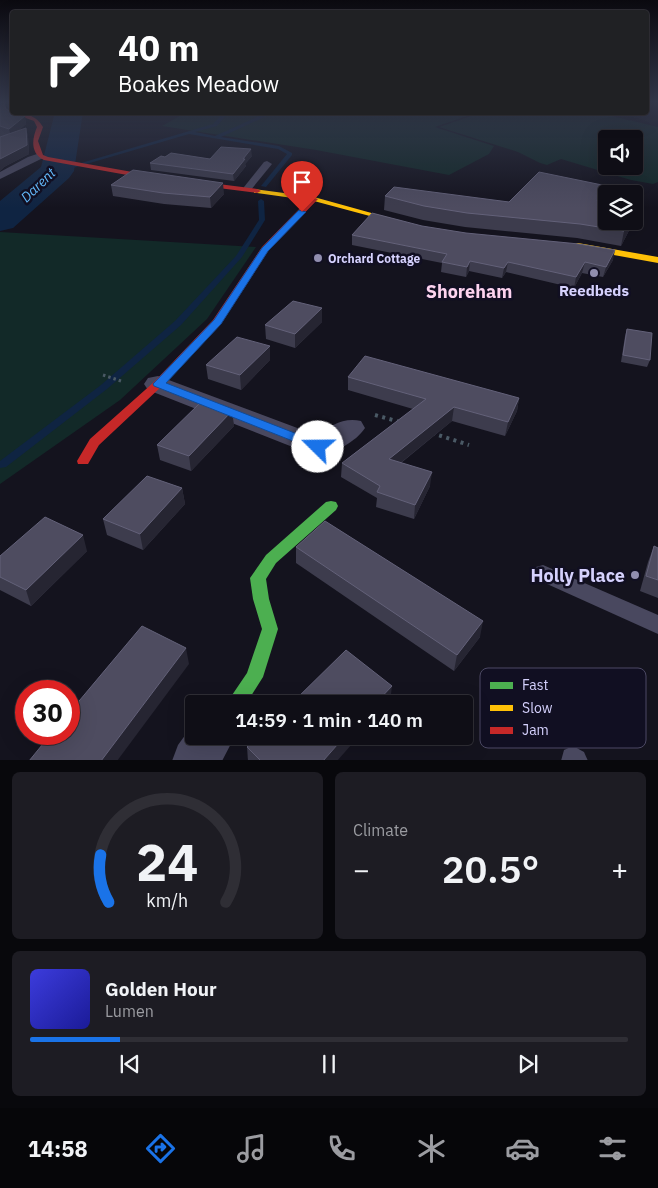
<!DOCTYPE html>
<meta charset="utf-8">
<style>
body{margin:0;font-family:"IBM Plex Sans",sans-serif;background:#1d1c23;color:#f1f3f6;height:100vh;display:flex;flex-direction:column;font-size:19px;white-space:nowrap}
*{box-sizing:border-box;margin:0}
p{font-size:16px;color:#9b9ca1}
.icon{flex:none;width:28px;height:28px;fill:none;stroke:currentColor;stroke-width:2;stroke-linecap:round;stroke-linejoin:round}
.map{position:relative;height:760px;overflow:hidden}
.panel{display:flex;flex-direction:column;gap:12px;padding:12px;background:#08080c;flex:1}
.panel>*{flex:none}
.guide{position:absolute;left:10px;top:10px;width:639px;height:105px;border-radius:5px;box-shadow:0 5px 20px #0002,0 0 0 1px #2f2e35;background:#202124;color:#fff;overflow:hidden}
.controls{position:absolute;left:598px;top:130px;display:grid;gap:10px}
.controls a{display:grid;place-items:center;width:45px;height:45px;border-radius:5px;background:#0f0e16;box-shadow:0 5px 20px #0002,0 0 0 1px #2f2e35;font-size:25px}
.speed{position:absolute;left:15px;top:680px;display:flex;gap:10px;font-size:25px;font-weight:700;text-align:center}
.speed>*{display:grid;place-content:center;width:65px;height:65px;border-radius:50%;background:#0f0e16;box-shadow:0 5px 20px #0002,0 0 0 1px #2f2e35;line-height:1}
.speed .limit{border:8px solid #d22;background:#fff;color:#111}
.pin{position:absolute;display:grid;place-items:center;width:42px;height:42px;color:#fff;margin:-51px -21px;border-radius:50% 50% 50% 0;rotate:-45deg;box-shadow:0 0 5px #0007}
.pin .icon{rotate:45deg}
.me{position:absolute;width:55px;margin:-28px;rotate:292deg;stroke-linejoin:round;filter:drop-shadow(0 0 4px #0008)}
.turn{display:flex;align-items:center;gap:18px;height:105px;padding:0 25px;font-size:22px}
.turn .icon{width:65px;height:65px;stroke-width:2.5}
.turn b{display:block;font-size:35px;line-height:42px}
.big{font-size:38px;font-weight:600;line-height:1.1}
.panel .card{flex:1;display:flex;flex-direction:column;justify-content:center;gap:8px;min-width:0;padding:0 18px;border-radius:8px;background:#1d1c23}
.panel .dial{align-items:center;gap:0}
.dial svg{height:130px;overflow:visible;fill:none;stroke:#2f2e35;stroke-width:7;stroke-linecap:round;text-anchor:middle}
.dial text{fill:#f1f3f6;stroke:none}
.song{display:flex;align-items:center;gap:15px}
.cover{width:60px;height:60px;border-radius:8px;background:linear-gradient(135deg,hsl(240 70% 55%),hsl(240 70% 35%))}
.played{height:5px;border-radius:2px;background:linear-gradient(90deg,#1a73e8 15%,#2f2e35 15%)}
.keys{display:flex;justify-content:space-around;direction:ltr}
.heat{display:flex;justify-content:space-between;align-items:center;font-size:28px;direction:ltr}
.panel .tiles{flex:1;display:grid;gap:12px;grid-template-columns:1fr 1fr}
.card:last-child{grid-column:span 2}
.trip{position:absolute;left:185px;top:695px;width:288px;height:50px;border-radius:5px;background:#0f0e16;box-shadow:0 5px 20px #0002,0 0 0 1px #2f2e35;font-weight:600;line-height:50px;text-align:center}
.tabs{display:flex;height:80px;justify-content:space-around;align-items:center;background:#060609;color:#9b9ca1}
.tabs .icon{width:35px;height:35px}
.tabs .on{color:#1a73e8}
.tabs b{font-size:22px;color:#f1f3f6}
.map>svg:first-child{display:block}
.green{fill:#122928;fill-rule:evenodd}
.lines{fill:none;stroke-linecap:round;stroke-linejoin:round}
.stream{fill:#0f2442;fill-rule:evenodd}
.river{fill:#0f2442;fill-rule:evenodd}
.path-far1{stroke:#4a5965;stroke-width:3;stroke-dasharray:2.5 3;stroke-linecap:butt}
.path{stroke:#4a5965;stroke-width:4;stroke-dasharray:3 4.5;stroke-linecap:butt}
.lane{fill:#49485f;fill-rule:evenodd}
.street{fill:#49485f;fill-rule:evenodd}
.fast{fill:#4caf50;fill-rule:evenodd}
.slow{fill:#ffc107;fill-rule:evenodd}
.jam{fill:#c62828;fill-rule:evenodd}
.wall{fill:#3d3c4d}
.shaded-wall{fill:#262532}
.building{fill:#4e4c60;stroke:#636179}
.route{fill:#1a73e8;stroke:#114b97}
.poi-dot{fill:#918eaf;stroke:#110f22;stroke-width:2}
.labels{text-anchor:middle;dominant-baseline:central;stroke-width:5;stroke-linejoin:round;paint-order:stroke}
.far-poi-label{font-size:12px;font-weight:bold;fill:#d5d1fd;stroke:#110f22;text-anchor:start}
.far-water-label{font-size:14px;font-style:italic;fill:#63b9fa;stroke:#110f22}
.poi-label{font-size:15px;font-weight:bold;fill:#d5d1fd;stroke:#110f22}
.quarter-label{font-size:18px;font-weight:bold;fill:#fdd3ef;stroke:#110f22}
.near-poi-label{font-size:18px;font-weight:bold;fill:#d5d1fd;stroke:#110f22;text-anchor:end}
.key{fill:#110f22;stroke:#4c4964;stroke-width:1}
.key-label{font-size:14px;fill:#d5d1fd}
</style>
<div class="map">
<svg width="658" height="761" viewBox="0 0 658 761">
<rect width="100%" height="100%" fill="#14131e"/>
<g class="green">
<path d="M185 113H476L435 127 494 146 489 154 449 175 316 150 162 126Z"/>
<path d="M480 113H599L658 127V182L653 184 631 180 561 159 547 165 540 163 518 152 439 127ZM606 139H634V166H606Z"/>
<path d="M0 232 256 247 207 319 120 400 0 484Z"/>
</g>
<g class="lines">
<g class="stream">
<path d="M224 112H229L217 126 195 132 215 136 268 112H275L221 137 279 146 292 153V155L266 187 261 186 287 154 278 149 189 134 59 172 54 171 213 124Z"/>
<path d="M261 199 264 201 265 220 242 257 181 325 107 389 6 467 0 468V461L101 385 175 321 236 256 259 220 258 201Z"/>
</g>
<path class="river" d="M55 112H83L74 171 69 178 13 228 0 231V201L41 167Z"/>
<path class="path-far1" d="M103 375 121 381"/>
<g class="path">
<path d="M375 415 400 422"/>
<path d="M432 433 469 445"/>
</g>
<g class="lane">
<path d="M40 153 44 156 43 158 0 179V172L28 157Z"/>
<path d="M267 161 272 164 250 191H244V187L264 162Z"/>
<path d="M543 565 658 615V634L536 579 533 573 536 567Z"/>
<path d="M573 746 584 752 588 761H561L564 750Z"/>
</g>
<g class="street">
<path d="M158 376 316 435C331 426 343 417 361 421L365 428C356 442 334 453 318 457L148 390 144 384 148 378Z"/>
<path d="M194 723V736H235L222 761H172L178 745Z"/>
</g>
<path class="fast" d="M331 501 336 502 338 506 336 510 276 563 266 579 269 599 278 629 263 677 246 704H226L247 673 262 629 253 599 250 578 266 555 326 502Z"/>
<g class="slow">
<path d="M254 189 314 197 411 224 407 226 314 201 257 193H254Z"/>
<path d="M578 243 658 257V263L575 248V244Z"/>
</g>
<g class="jam">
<path d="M12 111V112C25 112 37 116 43 127L38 141 43 155 48 157 155 176 257 189 261 191 257 193 155 180 44 160C30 153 32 139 37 127L34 121 12 113Z"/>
<path d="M311 197 318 199 268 251 221 324 162 386 99 445 88 464H78L77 461 90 439 154 382 213 320 262 247Z"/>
</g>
</g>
<g class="wall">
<path d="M0 102H12V107V106L7 110 25 116 26 124 18 131 26 128 28 137 29 154 4 167 0 171Z"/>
<path d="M27 112H39L37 114Z"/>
<path d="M252 156 245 164 246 166 234 181 151 170 150 163Z"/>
<path d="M111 185 224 194 211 208 164 204 113 196Z"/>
<path d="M385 196 509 202 604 199 603 202 634 221 621 246 577 238 465 227 423 220 384 210Z"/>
<path d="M352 235 613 260 603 277 582 273 574 288 506 272 502 278 469 271 466 277 441 272 442 263 352 245Z"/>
<path d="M322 322 295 348 266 339 265 325Z"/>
<path d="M627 329 650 360 647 367 621 362 625 336Z"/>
<path d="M270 360 241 390 208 379 206 365Z"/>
<path d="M348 377 519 398 517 411 505 436 452 421 401 463 430 486 414 519 376 507 377 498 341 477 342 463 413 409 348 390Z"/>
<path d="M232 411 234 426 191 471 160 460 157 445Z"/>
<path d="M182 488 185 504 143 550 107 535 103 519Z"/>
<path d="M654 546 658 548V598L640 591 648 562Z"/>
<path d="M296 547 480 637 454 671 296 563Z"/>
<path d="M87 551 31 606 0 590V556Z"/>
<path d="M247 747 337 761H248Z"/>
</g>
<g class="shaded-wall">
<path d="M6 102H11L12 106 6 111 4 103Z"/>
<path d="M25 116 26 124 11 137 9 129Z"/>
<path d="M26 128 28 137 29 154 4 167 0 171V159Z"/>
<path d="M251 149 252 156 245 164 246 166 234 181 233 174 243 159Z"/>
<path d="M223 183 224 194 211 208 210 197Z"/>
<path d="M607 186 604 199 594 215 597 201Z"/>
<path d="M637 208 634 220V214Z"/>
<path d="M630 221H634L621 246 624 231Z"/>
<path d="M615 250 613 260 603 277 606 267Z"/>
<path d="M470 261 469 271 466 277 467 267Z"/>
<path d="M508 262 506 272 502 278 504 268Z"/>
<path d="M585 262 582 273 574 288 576 277Z"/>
<path d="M322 308V322L295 348V334Z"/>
<path d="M270 346V360L241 390 240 375Z"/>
<path d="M519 398 517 411 505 436 508 422Z"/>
<path d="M454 407 452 421 388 473 389 459Z"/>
<path d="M232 411 234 426 191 471 189 456Z"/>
<path d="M432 472 430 486 414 519 415 505Z"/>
<path d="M182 488 185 504 143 550 140 534Z"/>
<path d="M83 535 87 551 31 606 26 590Z"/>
<path d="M483 621 480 637 454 671 457 655Z"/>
<path d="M186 648 189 664 117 761H101Z"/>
<path d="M392 686 390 702 389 704H375Z"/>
<path d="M345 736H359L337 761H323Z"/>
</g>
<g class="building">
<path d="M0 102H6L4 103 6 109 12 112H15L25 116 9 129 0 126Z"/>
<path d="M26 128 27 145 0 159V137Z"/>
<path d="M221 147 251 149 243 159H245L233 174 150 163 161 156 165 157 171 153 210 159Z"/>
<path d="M133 170 223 183 210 197 163 193 111 185Z"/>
<path d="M539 172 607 186 597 201 606 203V221H630L624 231 580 224 467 213 424 206 385 196 394 187 509 202Z"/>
<path d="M634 208H637L634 214Z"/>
<path d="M372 213 422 226 466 233 579 244 615 250 606 267 585 262 576 277 508 262 504 268 470 261 467 267 442 262 447 254 352 235Z"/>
<path d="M293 301 322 308 295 334 265 325Z"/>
<path d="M627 329 652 333 650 360 623 355Z"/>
<path d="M237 337 270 346 240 375 206 365Z"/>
<path d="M365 356 519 398 508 422 454 407 389 459 432 472 415 505 377 492 380 486 342 463 426 399 348 377Z"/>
<path d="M202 401 232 411 189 456 157 445Z"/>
<path d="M147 476 182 488 140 534 103 519Z"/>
<path d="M45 517 83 535 26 590 0 577V556Z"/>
<path d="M325 521 483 621 457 655 296 547Z"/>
<path d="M654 546 658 548V580L646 576Z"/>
<path d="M142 626 186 648 101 761H29L51 734H69V713Z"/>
<path d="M346 650 392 686 375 704H291Z"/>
<path d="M258 736H345L323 761H261L247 747Z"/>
</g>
<linearGradient id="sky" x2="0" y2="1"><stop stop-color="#0b0a10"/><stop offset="0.49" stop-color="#34394c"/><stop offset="1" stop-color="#34394c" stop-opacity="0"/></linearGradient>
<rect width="658" height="208" fill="url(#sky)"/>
<path class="route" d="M299 210 306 212 268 251 221 324 166 383 323 444 325 447 323 450 318 451 154 386 153 384 214 320 262 248Z"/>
<g class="poi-dot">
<circle cx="318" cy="258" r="5"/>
<circle cx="594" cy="273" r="5"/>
<circle cx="635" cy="575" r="5"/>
</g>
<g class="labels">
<g class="far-poi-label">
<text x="328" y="258">Orchard Cottage</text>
</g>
<g class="far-water-label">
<text transform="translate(38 185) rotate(-44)">Darent</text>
</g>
<g class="poi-label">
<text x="594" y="290">Reedbeds</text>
</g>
<g class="quarter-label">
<text x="469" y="291">Shoreham</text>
</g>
<g class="near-poi-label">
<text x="625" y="575">Holly Place</text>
</g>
</g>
<rect x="480" y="668" width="166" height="80" rx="8" class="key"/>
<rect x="490" y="682" width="23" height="7" fill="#4caf50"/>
<rect x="490" y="705" width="23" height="6" fill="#ffc107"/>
<rect x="490" y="727" width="23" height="7" fill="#c62828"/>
<g class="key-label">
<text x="522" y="690">Fast</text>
<text x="522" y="713">Slow</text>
<text x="522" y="735">Jam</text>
</g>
</svg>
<div class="controls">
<a><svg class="icon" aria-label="sound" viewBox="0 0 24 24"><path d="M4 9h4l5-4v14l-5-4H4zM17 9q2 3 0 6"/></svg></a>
<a><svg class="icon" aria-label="layers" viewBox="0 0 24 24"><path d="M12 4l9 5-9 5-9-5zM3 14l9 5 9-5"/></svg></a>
</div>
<div class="speed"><div class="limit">30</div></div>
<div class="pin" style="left:302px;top:212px;background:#d93025"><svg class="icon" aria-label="arrive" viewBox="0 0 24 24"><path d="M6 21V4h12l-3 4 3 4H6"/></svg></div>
<svg class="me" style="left:318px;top:447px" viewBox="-20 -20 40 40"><circle r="19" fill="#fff"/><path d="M0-13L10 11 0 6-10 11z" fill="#1a73e8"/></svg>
<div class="trip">14:59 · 1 min · 140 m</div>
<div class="guide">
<div class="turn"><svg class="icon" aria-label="right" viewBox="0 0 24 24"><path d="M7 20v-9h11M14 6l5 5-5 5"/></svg><div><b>40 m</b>Boakes Meadow</div></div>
</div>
</div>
<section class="panel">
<div class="tiles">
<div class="card dial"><svg viewBox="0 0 100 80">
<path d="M14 69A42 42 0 1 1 86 69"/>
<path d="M14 69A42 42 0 0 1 9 40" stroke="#1a73e8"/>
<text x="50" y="56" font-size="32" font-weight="700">24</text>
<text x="50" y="72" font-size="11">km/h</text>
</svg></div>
<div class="card"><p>Climate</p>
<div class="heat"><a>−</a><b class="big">20.5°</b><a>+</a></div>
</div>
<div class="card">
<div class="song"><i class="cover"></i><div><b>Golden Hour</b><p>Lumen</p></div></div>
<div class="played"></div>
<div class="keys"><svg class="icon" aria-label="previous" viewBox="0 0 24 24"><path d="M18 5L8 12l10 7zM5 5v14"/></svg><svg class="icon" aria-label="pause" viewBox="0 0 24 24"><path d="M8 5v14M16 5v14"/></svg><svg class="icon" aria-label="next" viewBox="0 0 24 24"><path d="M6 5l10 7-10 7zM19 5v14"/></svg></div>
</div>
</div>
</section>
<nav class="tabs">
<b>14:58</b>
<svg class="icon on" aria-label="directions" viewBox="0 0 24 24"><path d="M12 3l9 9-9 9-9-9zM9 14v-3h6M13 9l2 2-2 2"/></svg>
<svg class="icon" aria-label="music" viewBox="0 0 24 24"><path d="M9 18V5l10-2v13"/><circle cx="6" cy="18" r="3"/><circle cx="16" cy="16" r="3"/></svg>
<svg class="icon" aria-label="phone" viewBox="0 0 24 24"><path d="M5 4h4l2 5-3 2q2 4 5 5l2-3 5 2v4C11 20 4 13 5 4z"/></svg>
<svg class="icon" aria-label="climate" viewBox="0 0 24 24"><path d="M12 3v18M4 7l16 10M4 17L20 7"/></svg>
<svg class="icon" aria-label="car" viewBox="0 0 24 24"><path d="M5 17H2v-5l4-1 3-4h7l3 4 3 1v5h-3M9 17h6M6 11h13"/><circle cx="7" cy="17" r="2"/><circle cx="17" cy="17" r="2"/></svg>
<svg class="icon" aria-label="filters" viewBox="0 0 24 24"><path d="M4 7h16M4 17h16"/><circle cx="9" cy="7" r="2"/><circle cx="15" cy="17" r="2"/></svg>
</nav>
